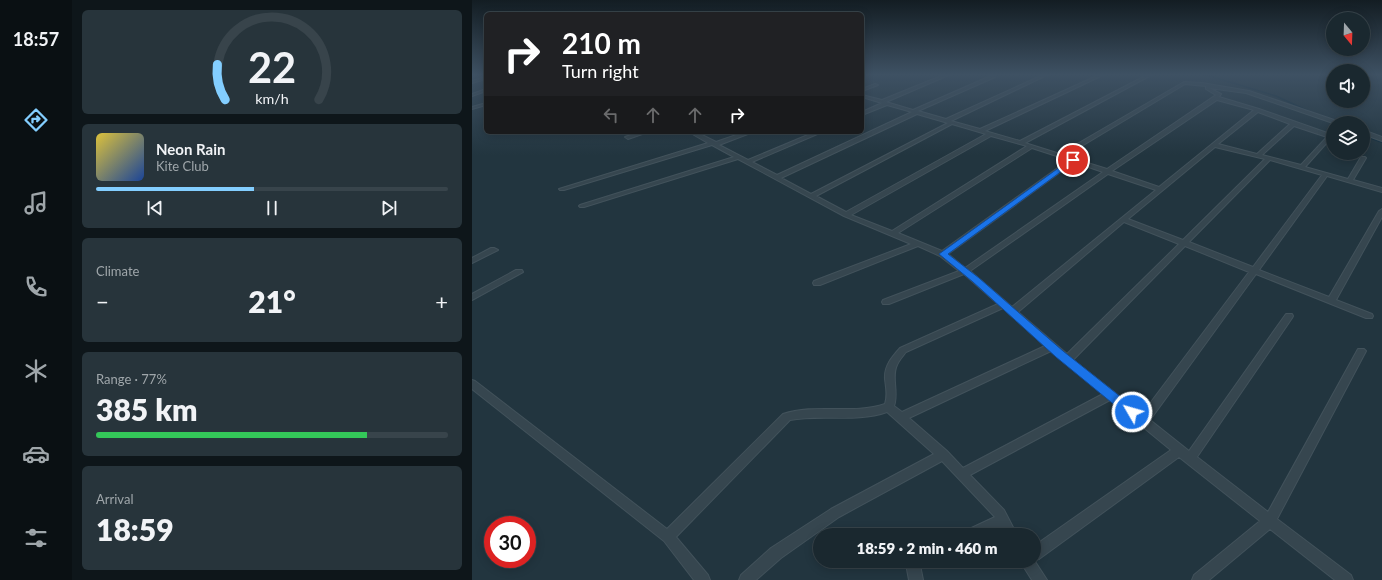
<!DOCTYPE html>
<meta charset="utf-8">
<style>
body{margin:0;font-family:Lato,sans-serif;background:#27343b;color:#f1f3f6;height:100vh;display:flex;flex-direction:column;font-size:15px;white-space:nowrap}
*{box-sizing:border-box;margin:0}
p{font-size:13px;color:#9fa6aa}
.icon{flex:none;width:22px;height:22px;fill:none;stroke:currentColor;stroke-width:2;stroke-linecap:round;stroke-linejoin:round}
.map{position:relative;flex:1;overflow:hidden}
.panel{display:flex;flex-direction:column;gap:10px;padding:10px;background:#0e161a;width:400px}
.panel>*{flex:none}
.hud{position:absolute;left:12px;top:12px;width:380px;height:122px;border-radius:6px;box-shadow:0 2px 10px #0003,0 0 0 1px #38444b;background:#202124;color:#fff;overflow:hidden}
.needle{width:26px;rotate:161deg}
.fabs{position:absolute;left:854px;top:12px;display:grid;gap:8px}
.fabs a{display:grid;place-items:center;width:44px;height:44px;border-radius:50%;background:#1a282f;box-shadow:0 2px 10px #0003,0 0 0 1px #38444b;font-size:20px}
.speed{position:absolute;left:12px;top:516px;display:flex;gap:8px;font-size:20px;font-weight:700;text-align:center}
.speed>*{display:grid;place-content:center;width:52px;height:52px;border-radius:50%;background:#1a282f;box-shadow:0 2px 10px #0003,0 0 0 1px #38444b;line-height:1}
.speed .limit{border:6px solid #d22;background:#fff;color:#111}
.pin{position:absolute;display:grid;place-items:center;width:34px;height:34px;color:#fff;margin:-17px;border:2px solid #fff;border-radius:50%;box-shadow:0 1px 4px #0007}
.me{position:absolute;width:44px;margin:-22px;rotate:308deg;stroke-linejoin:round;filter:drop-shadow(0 0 3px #0008)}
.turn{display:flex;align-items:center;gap:14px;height:84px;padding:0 12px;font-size:18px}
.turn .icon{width:52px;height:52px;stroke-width:2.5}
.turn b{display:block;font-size:28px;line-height:34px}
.lanes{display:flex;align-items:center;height:38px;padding:0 12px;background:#0003;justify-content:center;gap:20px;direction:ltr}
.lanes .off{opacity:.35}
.big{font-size:30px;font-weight:800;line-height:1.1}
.panel .card{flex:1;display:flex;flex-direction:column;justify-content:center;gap:6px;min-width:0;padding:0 14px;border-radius:6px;background:#27343b}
.panel .dial{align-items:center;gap:0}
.dial svg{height:104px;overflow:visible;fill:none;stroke:#38444b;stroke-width:7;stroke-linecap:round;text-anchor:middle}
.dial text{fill:#f1f3f6;stroke:none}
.song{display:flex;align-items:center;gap:12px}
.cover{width:48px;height:48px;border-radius:6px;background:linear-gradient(135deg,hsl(50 70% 55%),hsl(220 70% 35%))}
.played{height:4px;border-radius:2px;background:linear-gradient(90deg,#83ceff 45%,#38444b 45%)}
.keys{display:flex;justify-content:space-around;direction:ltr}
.heat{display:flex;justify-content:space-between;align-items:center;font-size:22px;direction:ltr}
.charge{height:6px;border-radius:3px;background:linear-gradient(90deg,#34c759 77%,#38444b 0)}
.trip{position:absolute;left:341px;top:528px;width:228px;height:40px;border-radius:20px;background:#1a282f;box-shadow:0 2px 10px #0003,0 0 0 1px #38444b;font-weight:800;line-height:40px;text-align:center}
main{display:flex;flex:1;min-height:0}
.dock{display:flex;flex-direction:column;width:72px;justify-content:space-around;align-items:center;background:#0a1013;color:#9fa6aa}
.dock .icon{width:28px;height:28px}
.dock .current{color:#83ceff}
.dock b{font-size:18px;color:#f1f3f6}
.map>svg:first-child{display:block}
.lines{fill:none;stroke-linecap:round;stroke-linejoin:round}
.stream-far1{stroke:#142e3e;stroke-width:1.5}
.stream{stroke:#142e3e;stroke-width:2}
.street-casing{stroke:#42525b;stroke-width:2}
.street{fill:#36464f;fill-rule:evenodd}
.route{fill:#1a73e8;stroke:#114b97}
</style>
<main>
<nav class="dock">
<b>18:57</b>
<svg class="icon current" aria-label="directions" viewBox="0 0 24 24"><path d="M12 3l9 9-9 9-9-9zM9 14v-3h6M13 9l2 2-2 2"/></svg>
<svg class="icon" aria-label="music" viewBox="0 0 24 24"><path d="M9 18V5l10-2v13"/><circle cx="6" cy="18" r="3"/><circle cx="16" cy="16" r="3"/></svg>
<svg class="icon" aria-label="phone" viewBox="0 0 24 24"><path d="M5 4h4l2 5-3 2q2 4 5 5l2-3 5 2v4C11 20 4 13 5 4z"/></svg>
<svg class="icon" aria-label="climate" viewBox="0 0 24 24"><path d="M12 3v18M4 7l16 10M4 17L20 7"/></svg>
<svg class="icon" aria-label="car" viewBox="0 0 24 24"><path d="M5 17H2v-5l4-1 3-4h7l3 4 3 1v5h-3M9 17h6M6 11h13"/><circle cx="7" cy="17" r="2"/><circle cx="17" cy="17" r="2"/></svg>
<svg class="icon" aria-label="filters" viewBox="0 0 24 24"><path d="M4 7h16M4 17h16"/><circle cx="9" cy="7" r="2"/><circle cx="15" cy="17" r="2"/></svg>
</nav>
<section class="panel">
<div class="card dial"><svg viewBox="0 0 100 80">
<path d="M14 69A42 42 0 1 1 86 69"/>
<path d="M14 69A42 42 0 0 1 8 42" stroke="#83ceff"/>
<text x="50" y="56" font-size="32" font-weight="700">22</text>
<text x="50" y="72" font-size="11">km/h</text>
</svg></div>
<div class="card">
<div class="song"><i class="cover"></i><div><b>Neon Rain</b><p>Kite Club</p></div></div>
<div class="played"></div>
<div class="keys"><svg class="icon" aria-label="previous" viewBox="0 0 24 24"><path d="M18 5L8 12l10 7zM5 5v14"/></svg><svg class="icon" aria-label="pause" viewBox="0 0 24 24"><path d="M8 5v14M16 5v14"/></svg><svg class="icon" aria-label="next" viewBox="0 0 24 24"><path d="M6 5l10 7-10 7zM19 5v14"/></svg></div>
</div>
<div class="card"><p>Climate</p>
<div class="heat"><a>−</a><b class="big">21°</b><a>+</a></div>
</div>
<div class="card"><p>Range · 77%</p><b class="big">385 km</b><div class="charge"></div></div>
<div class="card"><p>Arrival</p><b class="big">18:59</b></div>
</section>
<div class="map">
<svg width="910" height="580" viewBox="0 0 910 580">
<rect width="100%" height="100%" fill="#22353f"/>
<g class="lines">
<path class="stream-far1" d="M731 74 804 96 845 115"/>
<path class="stream" d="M891 135 910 142"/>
<defs>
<g id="street">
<path d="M474 74H479L414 102 441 110 521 75H523V77L446 111 474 119 573 74H577L479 121 508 129 629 74H633L513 131 548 141 677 74H681L553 143 588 154 712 82 730 83 777 91 868 122V123H861L774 93 737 88 749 94 747 97 787 109 861 135V139L859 138 833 167 876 179 889 157H893L894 158 881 180 910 188V192L855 176 787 270 857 297 907 211 910 209V217L864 300 900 314 901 316 900 318H894L784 274 678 420 717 451 814 314H820L821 316 820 318 725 457 796 512 886 349H892L894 351 805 519 879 575 881 580H863L798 529 737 580H720L722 575 788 521 707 457 567 559 562 560 575 580H560L548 561H562V546L699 450 638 400 498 475 532 510 545 535H532L528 527 511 535H491L493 531 523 517 470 461 367 517 309 558 284 580H267L269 575 299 548 359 509 462 454 415 412C384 423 351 414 318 420L204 537 236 575 238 580H222L192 541 0 389V380L3 381 195 529 311 414C344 403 380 415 413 404 416 395 414 388 413 379 412 366 420 357 428 348L526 304 492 274 417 304H411L410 302 411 300 487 271 468 256 446 246 348 285H342L341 283 342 281 439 244 372 216 266 159 112 207H108L107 206 108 205 262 157 240 145 92 190H88L87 189 236 143 217 132H224L244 142 273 132H281L247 145 276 160 343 132H350L280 162 305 175 440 112 415 105 390 115V112L410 103 390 97V95L410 100ZM713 84 734 86V89L744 95 635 169 593 156ZM745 100 782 110 687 187 640 171ZM786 112 818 124 785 154 746 144ZM445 114 476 123 339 194 309 178ZM480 124 514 134 374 212 344 196ZM822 126 855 137 829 165 790 155ZM519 136 555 146 420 231 379 215ZM743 147 793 159 711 240 656 219ZM560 148 597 160 470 251 426 233ZM798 160 850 175 781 267 717 242ZM602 162 631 172 493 268 476 254ZM636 174 684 190 540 307 498 271ZM652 222 707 244 595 354 546 312ZM713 246 777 272 670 414 601 360ZM531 308 573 346 430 412 422 406C427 392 419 377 425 365 427 360 431 356 434 352ZM579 351 631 394 491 468 475 451 437 418Z"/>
<path d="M14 77V79L0 83V81Z"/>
<path d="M403 84 406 85 390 91V89Z"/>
<path d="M14 89V91L0 96V94Z"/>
<path d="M14 103V105L0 109V107Z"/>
<path d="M891 130 910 137V141L891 134Z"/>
<path d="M110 132H118L110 134Z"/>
<path d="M168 132H176L156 139 153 137Z"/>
<path d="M19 248H22L26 250 0 263V258Z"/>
<path d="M44 270H50L51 272 0 300V294Z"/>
<path d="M436 561H450L448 565 451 580H437L434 564Z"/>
</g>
</defs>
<use href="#street" class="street-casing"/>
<use href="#street" class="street"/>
</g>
<linearGradient id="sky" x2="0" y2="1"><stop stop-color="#131d23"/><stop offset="0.48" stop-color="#3e5163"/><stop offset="1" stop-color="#3e5163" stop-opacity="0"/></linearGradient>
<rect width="910" height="155" fill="url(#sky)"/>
<path class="route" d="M599 159 605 160 476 254 507 278 591 351 664 409 666 412 664 416 660 417 656 416 584 357 501 282 467 254Z"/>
</svg>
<div class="fabs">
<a><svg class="needle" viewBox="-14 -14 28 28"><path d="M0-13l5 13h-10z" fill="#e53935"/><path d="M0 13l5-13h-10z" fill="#9fa6aa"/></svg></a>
<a><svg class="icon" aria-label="sound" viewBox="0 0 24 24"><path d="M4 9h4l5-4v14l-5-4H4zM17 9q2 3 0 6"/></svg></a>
<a><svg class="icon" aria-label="layers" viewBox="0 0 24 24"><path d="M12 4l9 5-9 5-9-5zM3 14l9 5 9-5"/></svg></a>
</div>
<div class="speed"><div class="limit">30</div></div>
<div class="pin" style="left:601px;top:160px;background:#d93025"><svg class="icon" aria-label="arrive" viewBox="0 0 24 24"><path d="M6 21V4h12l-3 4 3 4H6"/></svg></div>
<svg class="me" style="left:660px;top:412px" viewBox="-20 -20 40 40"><circle r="17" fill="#1a73e8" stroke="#fff" stroke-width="3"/><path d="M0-11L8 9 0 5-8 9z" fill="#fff"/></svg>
<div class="trip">18:59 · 2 min · 460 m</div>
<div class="hud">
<div class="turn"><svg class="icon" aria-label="right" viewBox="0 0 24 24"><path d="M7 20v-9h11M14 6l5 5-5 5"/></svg><div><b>210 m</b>Turn right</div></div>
<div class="lanes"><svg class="icon off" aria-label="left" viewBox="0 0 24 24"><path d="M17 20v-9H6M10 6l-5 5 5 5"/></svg><svg class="icon off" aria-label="ahead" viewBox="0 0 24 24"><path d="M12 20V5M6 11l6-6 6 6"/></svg><svg class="icon off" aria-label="ahead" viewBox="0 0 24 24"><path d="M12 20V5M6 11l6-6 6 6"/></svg><svg class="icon" aria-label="right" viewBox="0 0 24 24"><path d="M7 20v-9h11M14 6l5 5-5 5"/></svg></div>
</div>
</div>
</main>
